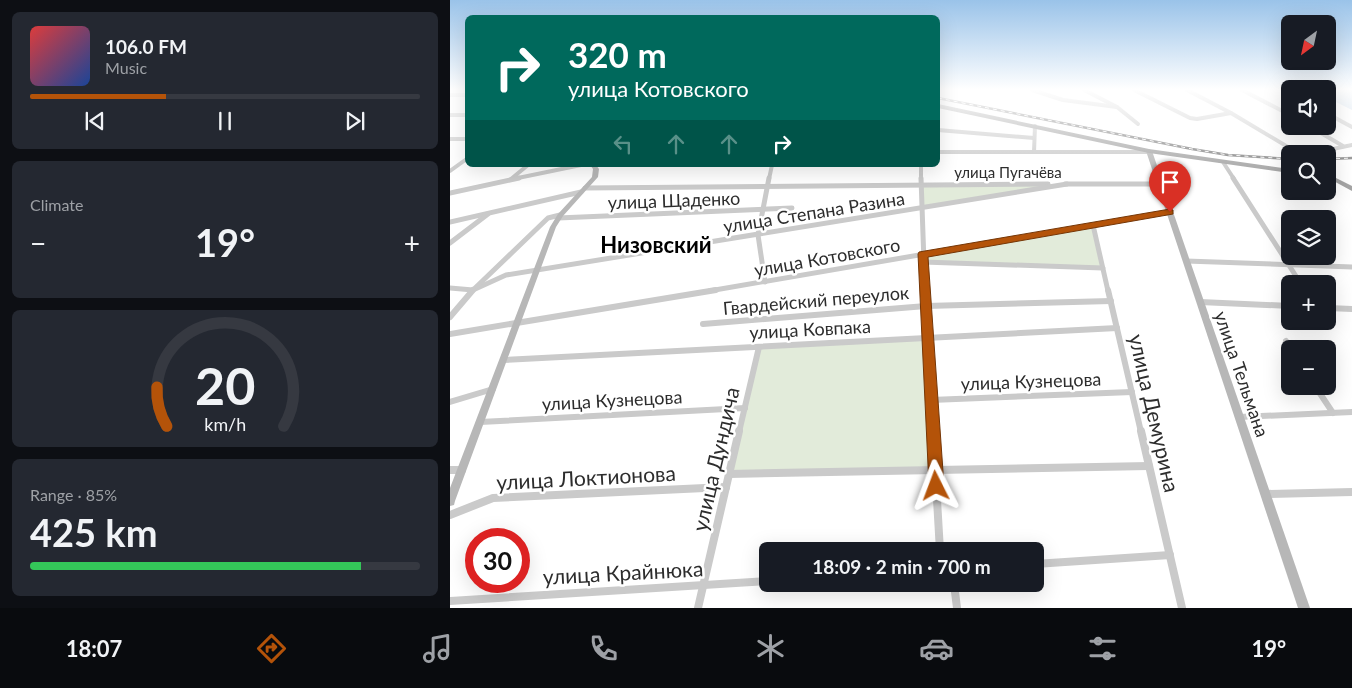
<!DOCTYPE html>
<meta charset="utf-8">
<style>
body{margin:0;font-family:Lato,sans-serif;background:#242831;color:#f1f3f6;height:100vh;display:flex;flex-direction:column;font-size:19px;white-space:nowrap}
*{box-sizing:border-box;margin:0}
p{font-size:16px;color:#9ea1a6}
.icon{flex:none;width:28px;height:28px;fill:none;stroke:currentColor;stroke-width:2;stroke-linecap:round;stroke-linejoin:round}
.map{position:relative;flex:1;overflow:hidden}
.side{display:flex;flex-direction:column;gap:12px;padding:12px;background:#0d0f14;width:450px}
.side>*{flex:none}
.guide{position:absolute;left:15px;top:15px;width:475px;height:152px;border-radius:8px;box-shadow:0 5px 20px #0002;background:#00695c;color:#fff;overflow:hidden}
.needle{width:32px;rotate:213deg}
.fabs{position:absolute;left:831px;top:15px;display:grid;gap:10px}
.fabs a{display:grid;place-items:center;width:55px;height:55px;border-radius:8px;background:#171b24;box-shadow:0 5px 20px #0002;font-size:25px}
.speed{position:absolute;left:15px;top:528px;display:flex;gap:10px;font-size:25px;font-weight:700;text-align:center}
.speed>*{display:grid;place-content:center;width:65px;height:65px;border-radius:50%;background:#171b24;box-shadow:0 5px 20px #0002;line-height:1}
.speed .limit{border:8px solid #d22;background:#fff;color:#111}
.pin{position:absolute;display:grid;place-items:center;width:42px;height:42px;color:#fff;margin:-51px -21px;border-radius:50% 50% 50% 0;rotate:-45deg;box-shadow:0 0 5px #0007}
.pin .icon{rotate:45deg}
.me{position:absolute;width:55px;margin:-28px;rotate:357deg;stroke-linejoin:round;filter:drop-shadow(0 0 4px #0008)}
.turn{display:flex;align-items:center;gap:18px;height:105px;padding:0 20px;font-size:22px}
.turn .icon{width:65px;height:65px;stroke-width:2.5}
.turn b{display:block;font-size:35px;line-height:42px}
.lanes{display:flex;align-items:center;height:48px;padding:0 20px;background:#0003;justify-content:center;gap:25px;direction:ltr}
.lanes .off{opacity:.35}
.big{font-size:38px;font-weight:700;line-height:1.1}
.side .widget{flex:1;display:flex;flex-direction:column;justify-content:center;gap:8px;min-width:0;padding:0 18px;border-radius:8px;background:#242831}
.side .dial{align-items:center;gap:0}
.dial svg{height:130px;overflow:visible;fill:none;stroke:#363941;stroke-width:7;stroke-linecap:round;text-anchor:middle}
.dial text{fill:#f1f3f6;stroke:none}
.song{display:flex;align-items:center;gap:15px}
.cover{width:60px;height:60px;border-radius:8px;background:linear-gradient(135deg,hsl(0 70% 55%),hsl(220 70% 35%))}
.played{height:5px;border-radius:2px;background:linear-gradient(90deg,#b45309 35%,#363941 35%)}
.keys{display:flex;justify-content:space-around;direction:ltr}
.heat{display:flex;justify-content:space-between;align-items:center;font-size:28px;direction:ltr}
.charge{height:8px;border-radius:4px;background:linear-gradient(90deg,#34c759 85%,#363941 0)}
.trip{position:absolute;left:309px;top:542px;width:285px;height:50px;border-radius:8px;background:#171b24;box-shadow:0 5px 20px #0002;font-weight:700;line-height:50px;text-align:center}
.menu{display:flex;height:80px;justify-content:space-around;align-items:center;background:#090b0e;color:#9ea1a6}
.menu .icon{width:35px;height:35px}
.menu .active{color:#b45309}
.menu b{font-size:22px;color:#f1f3f6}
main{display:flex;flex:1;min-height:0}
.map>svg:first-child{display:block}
.green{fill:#e2ebda}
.water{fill:#c6d9eb}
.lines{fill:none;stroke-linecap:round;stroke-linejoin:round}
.minor-far3{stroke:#cacaca;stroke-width:4}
.minor-far2{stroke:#cacaca;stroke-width:5}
.minor-far1{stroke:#cacaca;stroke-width:6}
.minor{stroke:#cacaca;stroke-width:8}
.secondary{fill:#b7b7b7;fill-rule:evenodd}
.primary{fill:#a5a5a5;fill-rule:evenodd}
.rail-casing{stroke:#828282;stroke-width:2.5}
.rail{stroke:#fff;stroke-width:1;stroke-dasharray:4;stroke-linecap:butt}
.route{fill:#b45309;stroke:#753606}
.labels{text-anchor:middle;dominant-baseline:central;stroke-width:5;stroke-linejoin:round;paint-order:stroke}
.far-street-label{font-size:15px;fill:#2d2d2d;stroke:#fff}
.street-label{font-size:18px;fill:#2d2d2d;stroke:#fff}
.near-street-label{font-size:21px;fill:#2d2d2d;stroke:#fff}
.district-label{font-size:22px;font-weight:bold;fill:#000;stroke:#fff}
</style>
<main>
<section class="side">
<div class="widget">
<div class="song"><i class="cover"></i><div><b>106.0 FM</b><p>Music</p></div></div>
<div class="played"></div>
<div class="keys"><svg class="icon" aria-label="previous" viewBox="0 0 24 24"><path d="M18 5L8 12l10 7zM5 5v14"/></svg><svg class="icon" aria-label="pause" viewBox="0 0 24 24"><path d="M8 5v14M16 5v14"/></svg><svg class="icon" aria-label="next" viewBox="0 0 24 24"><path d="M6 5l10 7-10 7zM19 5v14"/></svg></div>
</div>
<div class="widget"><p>Climate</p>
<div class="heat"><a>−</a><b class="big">19°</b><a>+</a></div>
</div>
<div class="widget dial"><svg viewBox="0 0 100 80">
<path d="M14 69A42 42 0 1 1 86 69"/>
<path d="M14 69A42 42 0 0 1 8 45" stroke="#b45309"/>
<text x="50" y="56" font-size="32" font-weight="700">20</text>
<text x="50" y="72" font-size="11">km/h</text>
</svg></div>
<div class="widget"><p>Range · 85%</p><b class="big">425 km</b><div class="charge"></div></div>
</section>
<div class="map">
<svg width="902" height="608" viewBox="0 0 902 608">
<rect width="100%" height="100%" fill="#fff"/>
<g class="green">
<path d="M471 184H617L472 208Z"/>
<path d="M643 225 653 268 473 262V254Z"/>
<path d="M478 338 485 470 279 474 309 347Z"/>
</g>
<path class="water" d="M878 90H902V110L878 98Z"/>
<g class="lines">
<g class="minor-far3">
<path d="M582 90 613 100 667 107"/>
<path d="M634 90 667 107 688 124"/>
<path d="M684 90 740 118 747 119 781 113"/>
<path d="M737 90 781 113 848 153H864L902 145"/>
<path d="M792 90 840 115"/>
<path d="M832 90 840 94"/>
<path d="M0 95H18"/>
<path d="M878 114 902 127"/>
<path d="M0 115H18"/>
<path d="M859 126 893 146"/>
<path d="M488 130 584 138"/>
<path d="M0 139H18"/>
<path d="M488 152H699"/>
<path d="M584 152 585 126"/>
<path d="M773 162 784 179"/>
<path d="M471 165V179"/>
<path d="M0 171 18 158"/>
<path d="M61 179 78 165"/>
<path d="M63 179 131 165"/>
<path d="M319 179 322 165"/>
</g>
<g class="minor-far2">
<path d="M471 178 475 291"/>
<path d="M783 178 851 284"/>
<path d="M615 184H710"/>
<path d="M135 188 598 184"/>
<path d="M0 193 69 178"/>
<path d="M108 218 342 208"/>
<path d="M0 222 131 192"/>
<path d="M643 225 658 291"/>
<path d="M0 243 38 214"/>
<path d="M736 261 902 267"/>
<path d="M473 262 653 268"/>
<path d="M315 282 308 235 319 178"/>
<path d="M0 288 23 290 56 275 617 184"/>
<path d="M22 291 98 218 110 215"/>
<path d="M259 291 720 212"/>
</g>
<g class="minor-far1">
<path d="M475 290 483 432"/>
<path d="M658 290 691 432"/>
<path d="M750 302 840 306"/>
<path d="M878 308 902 309"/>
<path d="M0 317 23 290"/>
<path d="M253 324 476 306 661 301"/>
<path d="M0 334 266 290"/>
<path d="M836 341 841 349"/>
<path d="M54 360 667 328"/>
<path d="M865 386 883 413"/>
<path d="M481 400 682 392"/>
<path d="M0 402 43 389"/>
<path d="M789 417 902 412"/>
<path d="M30 422 295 408"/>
<path d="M289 432 309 347"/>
</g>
<g class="minor">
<path d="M483 431 490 551"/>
<path d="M691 431 732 608"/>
<path d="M0 470H12"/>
<path d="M279 474 699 466"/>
<path d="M816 494 902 492"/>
<path d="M0 515 43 498 276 487"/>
<path d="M585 564 720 555"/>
<path d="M504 584 507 608"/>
<path d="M0 601 318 581"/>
<path d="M248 608 289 431"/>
</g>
<g class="secondary">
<path d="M699 149 702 151 860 608H848L696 151Z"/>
<path d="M140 165H146L149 169 148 177 113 216 106 227 5 501 4 505 0 506V488L100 227 108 214 142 177 143 169Z"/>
</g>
<g class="primary">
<path d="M488 104 699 149 840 169V173L699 153 488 108Z"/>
<path d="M878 174 902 186V191L878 178Z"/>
</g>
<defs>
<g id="rail">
<path d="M488 98 742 149 778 155 840 159"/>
<path d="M878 159 902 158"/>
</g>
</defs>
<use href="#rail" class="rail-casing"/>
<use href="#rail" class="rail"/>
</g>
<linearGradient id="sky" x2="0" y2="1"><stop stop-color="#9ac3e9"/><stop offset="0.51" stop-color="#fff"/><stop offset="1" stop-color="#fff" stop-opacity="0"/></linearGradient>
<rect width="902" height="175" fill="url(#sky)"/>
<path class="route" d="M720 209 723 210V214L478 257 494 486 491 492 486 494 481 492 479 486 468 254 469 252Z"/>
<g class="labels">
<g class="far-street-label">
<text x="558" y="172">улица Пугачёва</text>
</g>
<g class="street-label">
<text transform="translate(224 200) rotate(-2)">улица Щаденко</text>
<text transform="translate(364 212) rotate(-9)">улица Степана Разина</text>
<text transform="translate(377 257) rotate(-10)">улица Котовского</text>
<text transform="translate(366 300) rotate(-5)">Гвардейский переулок</text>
<text transform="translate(360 329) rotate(-3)">улица Ковпака</text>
<text transform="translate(792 374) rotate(71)">улица Тельмана</text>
<text transform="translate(581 381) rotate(-2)">улица Кузнецова</text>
<text transform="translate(162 400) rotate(-3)">улица Кузнецова</text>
</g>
<g class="near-street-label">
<text transform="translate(705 413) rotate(77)">улица Демурина</text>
<text transform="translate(265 459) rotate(-77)">улица Дундича</text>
<text transform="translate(136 477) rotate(-3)">улица Локтионова</text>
<text transform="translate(173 572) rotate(-3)">улица Крайнюка</text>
</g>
<g class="district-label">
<text x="206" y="244">Низовский</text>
</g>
</g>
</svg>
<div class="fabs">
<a><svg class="needle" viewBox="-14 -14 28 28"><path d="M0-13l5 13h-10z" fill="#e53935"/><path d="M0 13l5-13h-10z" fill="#9ea1a6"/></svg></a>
<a><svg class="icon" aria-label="sound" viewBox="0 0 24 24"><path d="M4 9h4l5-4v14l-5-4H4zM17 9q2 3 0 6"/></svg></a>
<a><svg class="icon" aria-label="search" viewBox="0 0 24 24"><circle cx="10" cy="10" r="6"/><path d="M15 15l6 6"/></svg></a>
<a><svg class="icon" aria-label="layers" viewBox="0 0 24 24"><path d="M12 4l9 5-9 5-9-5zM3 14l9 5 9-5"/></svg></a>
<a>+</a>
<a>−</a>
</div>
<div class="speed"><div class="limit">30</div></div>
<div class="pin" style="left:720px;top:212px;background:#d93025"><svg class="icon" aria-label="arrive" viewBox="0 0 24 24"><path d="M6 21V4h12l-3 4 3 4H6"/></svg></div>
<svg class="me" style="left:486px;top:486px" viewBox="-20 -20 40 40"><path d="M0-17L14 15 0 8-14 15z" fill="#b45309" stroke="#fff" stroke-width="4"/></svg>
<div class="trip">18:09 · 2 min · 700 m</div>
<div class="guide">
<div class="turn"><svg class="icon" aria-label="right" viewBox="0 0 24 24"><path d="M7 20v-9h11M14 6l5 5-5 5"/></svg><div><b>320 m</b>улица Котовского</div></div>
<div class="lanes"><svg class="icon off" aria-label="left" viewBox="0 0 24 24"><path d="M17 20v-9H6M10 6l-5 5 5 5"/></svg><svg class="icon off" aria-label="ahead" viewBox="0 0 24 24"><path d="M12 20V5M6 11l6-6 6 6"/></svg><svg class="icon off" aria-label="ahead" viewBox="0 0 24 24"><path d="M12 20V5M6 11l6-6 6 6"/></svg><svg class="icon" aria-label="right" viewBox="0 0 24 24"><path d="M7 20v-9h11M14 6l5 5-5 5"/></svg></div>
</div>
</div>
</main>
<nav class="menu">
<b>18:07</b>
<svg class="icon active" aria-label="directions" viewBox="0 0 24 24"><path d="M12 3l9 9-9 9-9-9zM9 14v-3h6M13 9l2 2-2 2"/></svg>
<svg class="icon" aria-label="music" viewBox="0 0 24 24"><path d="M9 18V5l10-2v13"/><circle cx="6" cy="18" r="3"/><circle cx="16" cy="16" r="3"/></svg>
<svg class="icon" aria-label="phone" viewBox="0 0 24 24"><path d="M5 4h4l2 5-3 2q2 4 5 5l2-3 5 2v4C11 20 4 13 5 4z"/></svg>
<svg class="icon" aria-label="climate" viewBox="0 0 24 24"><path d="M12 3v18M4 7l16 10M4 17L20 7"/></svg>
<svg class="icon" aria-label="car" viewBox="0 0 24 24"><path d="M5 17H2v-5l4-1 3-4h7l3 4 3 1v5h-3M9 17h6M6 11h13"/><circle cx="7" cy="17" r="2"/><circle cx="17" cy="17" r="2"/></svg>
<svg class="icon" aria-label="filters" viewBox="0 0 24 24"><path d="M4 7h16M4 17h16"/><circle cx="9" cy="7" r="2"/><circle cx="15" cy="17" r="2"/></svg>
<b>19°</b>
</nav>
